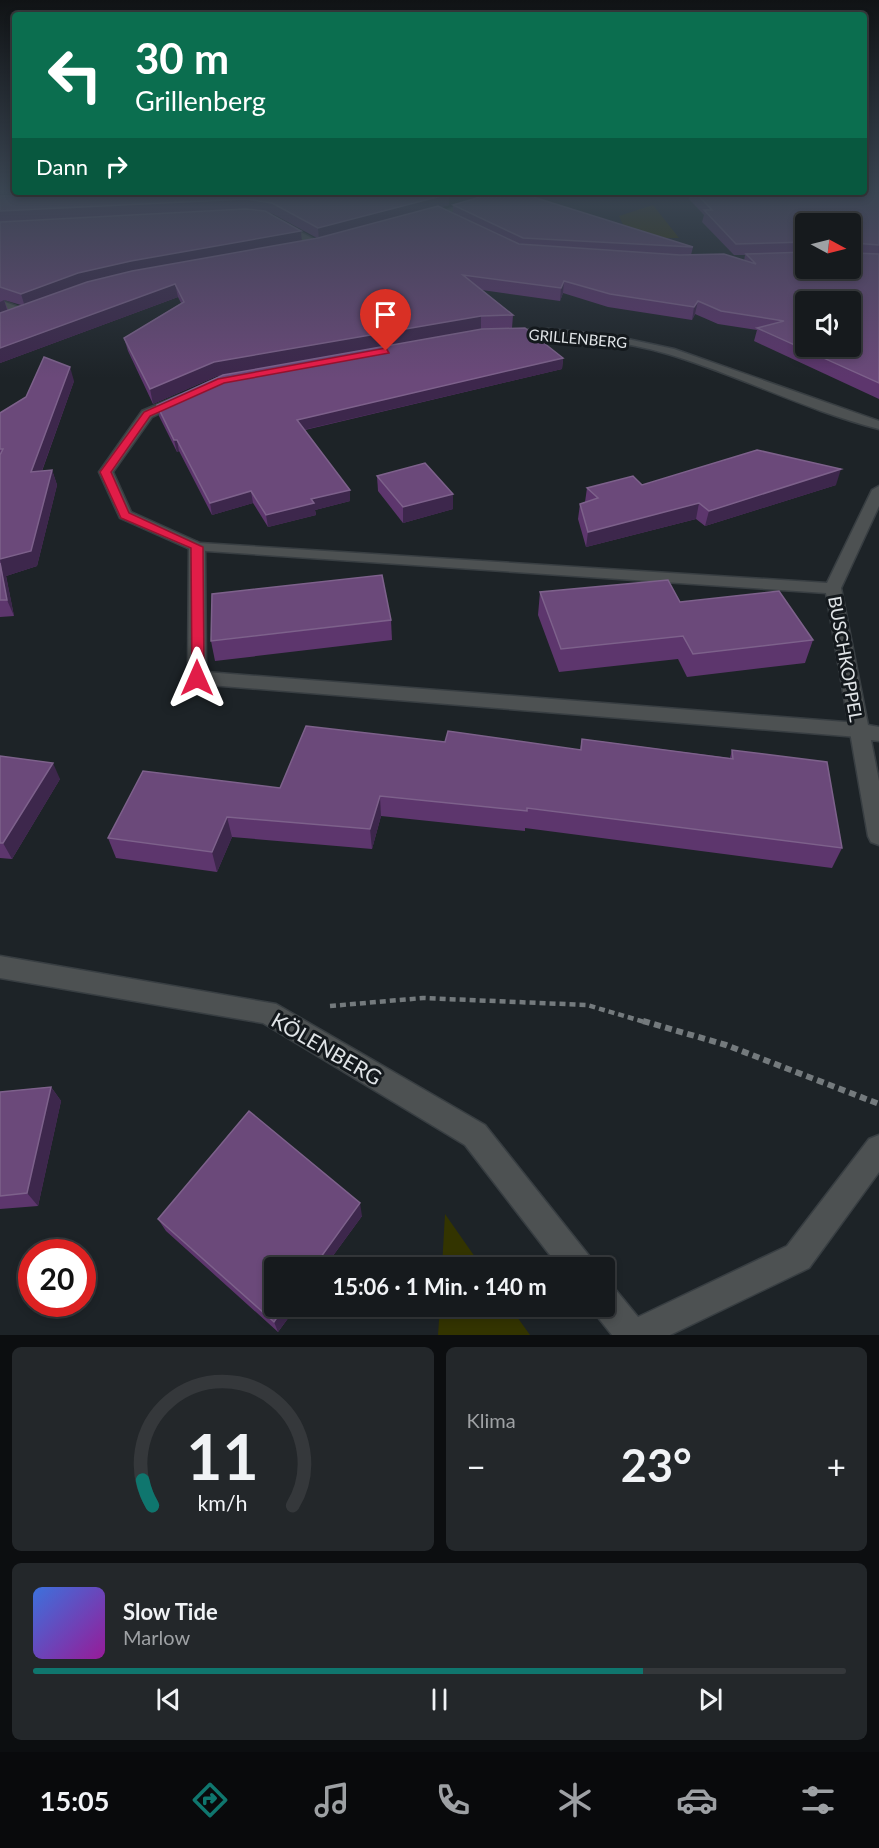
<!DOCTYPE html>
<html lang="de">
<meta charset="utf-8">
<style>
body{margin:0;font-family:Lato,sans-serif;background:#23272a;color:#f1f3f6;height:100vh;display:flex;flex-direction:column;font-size:22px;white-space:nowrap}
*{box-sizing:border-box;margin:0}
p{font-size:20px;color:#9ea1a4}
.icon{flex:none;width:33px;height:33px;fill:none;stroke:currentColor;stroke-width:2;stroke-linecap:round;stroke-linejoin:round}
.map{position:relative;height:1335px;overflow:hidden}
.side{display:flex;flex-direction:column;gap:12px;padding:12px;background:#0c0e10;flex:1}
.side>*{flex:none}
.top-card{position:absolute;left:12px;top:12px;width:855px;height:183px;border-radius:6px;box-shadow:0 3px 9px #0003,0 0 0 2px #35383b;background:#0b6e4f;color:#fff;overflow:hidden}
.needle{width:39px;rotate:97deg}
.fabs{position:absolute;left:795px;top:213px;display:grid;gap:12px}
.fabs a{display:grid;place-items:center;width:66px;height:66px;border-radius:6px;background:#161a1d;box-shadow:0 3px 9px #0003,0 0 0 2px #35383b;font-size:30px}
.speed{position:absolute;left:18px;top:1239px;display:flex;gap:12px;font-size:30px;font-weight:700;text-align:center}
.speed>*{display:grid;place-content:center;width:78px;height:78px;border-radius:50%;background:#161a1d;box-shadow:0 3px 9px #0003,0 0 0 2px #35383b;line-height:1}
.speed .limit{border:9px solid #d22;background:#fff;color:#111}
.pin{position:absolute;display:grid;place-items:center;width:51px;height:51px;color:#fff;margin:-62px -26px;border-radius:50% 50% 50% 0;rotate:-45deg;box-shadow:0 0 6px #0007}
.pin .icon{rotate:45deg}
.me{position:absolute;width:66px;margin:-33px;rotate:0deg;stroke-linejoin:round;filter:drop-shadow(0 0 4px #0008)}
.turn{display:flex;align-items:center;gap:21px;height:126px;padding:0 24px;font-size:27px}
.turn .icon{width:78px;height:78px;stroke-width:2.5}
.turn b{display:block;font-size:42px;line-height:51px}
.then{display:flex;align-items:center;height:57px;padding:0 24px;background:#0003;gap:12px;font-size:22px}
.big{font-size:45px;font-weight:700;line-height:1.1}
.side .card{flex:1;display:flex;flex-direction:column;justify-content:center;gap:9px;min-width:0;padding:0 21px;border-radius:9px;background:#23272a}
.side .dial{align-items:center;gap:0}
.dial svg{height:156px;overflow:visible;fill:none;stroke:#35383b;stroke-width:7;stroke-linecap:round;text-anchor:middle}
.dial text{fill:#f1f3f6;stroke:none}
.song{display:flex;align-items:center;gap:18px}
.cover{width:72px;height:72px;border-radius:9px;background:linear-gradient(135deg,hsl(220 70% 55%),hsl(300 70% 35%))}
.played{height:6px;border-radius:3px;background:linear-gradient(90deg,#0f766e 75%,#35383b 75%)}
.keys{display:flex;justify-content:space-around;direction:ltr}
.heat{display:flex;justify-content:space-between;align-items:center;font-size:33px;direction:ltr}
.side .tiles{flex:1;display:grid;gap:12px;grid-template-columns:1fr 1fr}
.card:last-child{grid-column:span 2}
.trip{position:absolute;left:264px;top:1257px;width:351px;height:60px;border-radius:6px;background:#161a1d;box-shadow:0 3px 9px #0003,0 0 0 2px #35383b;font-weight:700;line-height:60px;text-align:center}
.dock{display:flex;height:96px;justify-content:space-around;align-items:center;background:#090a0c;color:#9ea1a4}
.dock .icon{width:42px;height:42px}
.dock .on{color:#0f766e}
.dock b{font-size:27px;color:#f1f3f6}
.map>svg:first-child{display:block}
.green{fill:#333400}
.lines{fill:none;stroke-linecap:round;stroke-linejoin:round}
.service-casing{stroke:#383e42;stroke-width:3}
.minor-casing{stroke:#383e42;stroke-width:3}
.path-far1{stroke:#747a7d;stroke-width:4.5;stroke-dasharray:6 4;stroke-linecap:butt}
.path{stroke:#747a7d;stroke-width:6;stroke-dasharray:7 4.5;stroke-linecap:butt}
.service{fill:#4d5152;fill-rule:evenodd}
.minor{fill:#4d5152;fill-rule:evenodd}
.wall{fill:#5d366d;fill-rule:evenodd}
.shaded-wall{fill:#3d274c}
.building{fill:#6b497a;stroke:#7d618b;stroke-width:1.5;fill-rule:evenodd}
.route{fill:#e11d48;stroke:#92132f;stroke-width:1.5}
.labels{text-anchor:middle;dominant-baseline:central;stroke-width:6;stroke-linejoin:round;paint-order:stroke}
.far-street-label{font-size:15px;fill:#e0e4e7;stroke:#14191d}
.street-label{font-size:18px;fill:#e0e4e7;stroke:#14191d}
.near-street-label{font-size:21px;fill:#e0e4e7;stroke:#14191d}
</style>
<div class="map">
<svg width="879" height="1335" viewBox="0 0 879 1335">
<rect width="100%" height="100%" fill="#1d2327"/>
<g class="green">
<path d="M653 205 679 238H629L619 216Z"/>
<path d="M445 1214 482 1267H442Z"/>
<path d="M440 1306 510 1307 530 1335H438Z"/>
</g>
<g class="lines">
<defs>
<path id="service" d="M197 542 205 547 206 672 858 723 865 725 868 730 865 735 858 737 197 684 191 682 188 678 189 547Z"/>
<g id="minor">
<path d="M506 192H519L427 220 420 218Z"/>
<path d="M280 221 321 243 323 245 315 247 277 226 276 224Z"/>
<path d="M0 300 29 311 30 313 25 316 0 307Z"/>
<path d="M548 329 609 335 674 349 879 421V429C808 411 738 375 668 354 616 339 562 335 509 336L503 333 509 330Z"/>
<path d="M180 395 184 396V402L152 417 113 472 131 512 200 543 827 583 872 490 879 486V506L841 588 868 725 879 727V741L871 740 879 781V845L871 842 868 836 826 593 192 550 120 518 99 472 142 411Z"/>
<path d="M0 956 276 1004 485 1125 590 1257 594 1268H560L465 1145 263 1023 0 978Z"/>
<path d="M879 1135V1172L809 1268 670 1335H612L593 1311 591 1306H604V1285L615 1289 638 1317 787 1246 869 1139Z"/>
</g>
</defs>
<use href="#service" class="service-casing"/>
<use href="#minor" class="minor-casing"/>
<path class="path-far1" d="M330 1006 423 998 587 1005 648 1023"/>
<path class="path" d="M643 1021 726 1045 879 1104"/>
<use href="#service" class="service"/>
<use href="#minor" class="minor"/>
</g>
<g class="wall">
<path d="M879 191V399L754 341 757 330 718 324 695 314 692 320 608 307 563 293 560 301 482 290 513 315 512 328 481 329 217 376 153 404 128 351 124 338 181 303 178 297 0 363V196L28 195 31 192 449 205 440 207 453 214V205L693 247 691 255 744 261 745 255H734L702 222 704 215 689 199 690 192H864ZM270 213 273 214 317 238 302 241ZM806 224 850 268H806ZM4 300 21 305 8 310Z"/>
<path d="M563 358 562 369 305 430 350 501 315 510 316 515 268 527 253 503 212 515 179 451 177 452 159 416 157 405Z"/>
<path d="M74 381 42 471 52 470 57 485 37 566 6 576 14 616 0 617V413Z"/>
<path d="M377 476 453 509 403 523 378 491Z"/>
<path d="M642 485H836L705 526 696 519 586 547 578 519 580 504 585 502 587 488Z"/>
<path d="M540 592 680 602 813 640 805 663 687 677 678 659 559 672 538 615Z"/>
<path d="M391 620 392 640 215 661 211 641Z"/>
<path d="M582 739 730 758 732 750 842 848 832 868 525 828V831L381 816 372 849 232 837 217 872 116 858 108 838 445 742 580 750Z"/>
<path d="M0 756 60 779 12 859 0 858Z"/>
<path d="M51 1087 61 1101 38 1206 0 1209V1092Z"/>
<path d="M362 1216 324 1268H274V1306H297L278 1332 166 1231 158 1219Z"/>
</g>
<g class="shaded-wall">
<path d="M449 194V205L319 240 318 228Z"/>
<path d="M301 231 302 243 25 307 21 294 78 273 131 261Z"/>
<path d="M564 281 563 293 560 301 561 288Z"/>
<path d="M175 284 178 297 0 363V348Z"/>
<path d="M4 300 8 313 0 316V302Z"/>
<path d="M698 301 695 314 692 320 694 307Z"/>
<path d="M481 316V329L217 376 153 404 150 389 214 362Z"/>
<path d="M563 358 562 369 299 431 297 420Z"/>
<path d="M70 367 74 381 36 487 31 472Z"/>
<path d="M174 440H177L179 451 177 452Z"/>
<path d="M841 469 836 485 705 526 709 511Z"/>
<path d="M52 470 57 485 37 566 6 576 14 616 7 600 0 559Z"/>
<path d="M350 490V501L315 510 316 515 268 527 266 515 311 499Z"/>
<path d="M251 491 253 503 212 515 210 503Z"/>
<path d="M453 494V509L403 523V507Z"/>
<path d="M699 503 696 519 586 547 588 532Z"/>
<path d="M53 763 60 779 12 859 3 843Z"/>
<path d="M380 796 381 816 372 849 370 829Z"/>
<path d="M227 817 232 837 217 872 212 852Z"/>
<path d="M51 1087 61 1101 38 1206 27 1193Z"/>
<path d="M360 1203 362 1216 324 1268H313Z"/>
<path d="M285 1306H297L278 1332 274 1322Z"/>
</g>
<g class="building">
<path d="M864 191H879V245L854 243 851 245 853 253 879 254V383L757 328 784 321 721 311 698 301 694 307 610 294 564 281 561 288 463 275 513 315 481 316 214 362 150 389 124 338 184 302 175 284 0 348V313L87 282 132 271 318 238 438 206 519 244 680 255 724 254 756 264 746 254 806 252V268H850V224H806V242L736 244 704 210H712L695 192H864ZM806 302H850V346H806Z"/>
<path d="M31 192H449V194L318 228 272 203 246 199 0 211V196L28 195Z"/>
<path d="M530 196 693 247 523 238 453 205 480 197Z"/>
<path d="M245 209 265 211 301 231 131 261 78 273 21 294 0 287V222Z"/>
<path d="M525 328 563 358 297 420 350 490 311 499 314 503 266 515 251 491 210 503 177 440H174L157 405 223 375 482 329Z"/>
<path d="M44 357 70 367 31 472 52 470 31 551 0 559V455L3 449H0V413L26 397Z"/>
<path d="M757 450 841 469 709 511 699 503 588 532 580 504 598 498 587 488 633 476 642 485Z"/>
<path d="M425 463 453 494 403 507 377 476Z"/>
<path d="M0 563 7 600H0Z"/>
<path d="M382 575 391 620 211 641 212 594Z"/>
<path d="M668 580 680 602 779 591 813 640 693 654 683 636 561 649 540 592Z"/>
<path d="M306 726 445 742 448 731 581 750 582 739 733 759 732 750 827 762 842 848 527 808V811L380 796 370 829 227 817 212 852 108 838 143 771 280 788Z"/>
<path d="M0 756 53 763 3 843H0Z"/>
<path d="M51 1087 27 1193 0 1196V1092Z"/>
<path d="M249 1111 360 1203 313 1268H274V1306H285L274 1322 158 1219Z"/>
</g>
<linearGradient id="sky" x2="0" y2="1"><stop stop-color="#101315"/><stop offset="0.51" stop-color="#3a4552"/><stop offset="1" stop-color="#3a4552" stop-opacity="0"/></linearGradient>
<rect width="879" height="378" fill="url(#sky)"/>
<path class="route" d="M386 348 389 353 224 383 150 416 111 472 129 513 203 547 204 678 197 683 192 682 191 548 121 518 100 472 144 412 218 379Z"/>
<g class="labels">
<g class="far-street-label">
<text transform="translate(578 338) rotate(5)">GRILLENBERG</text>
</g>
<g class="street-label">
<text transform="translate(846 659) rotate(80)">BUSCHKOPPEL</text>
</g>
<g class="near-street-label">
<text transform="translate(327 1048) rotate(30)">KÖLENBERG</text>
</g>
</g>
</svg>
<div class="fabs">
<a><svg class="needle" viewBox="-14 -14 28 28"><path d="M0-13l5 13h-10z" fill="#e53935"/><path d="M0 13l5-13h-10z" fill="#9ea1a4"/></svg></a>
<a><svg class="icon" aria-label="sound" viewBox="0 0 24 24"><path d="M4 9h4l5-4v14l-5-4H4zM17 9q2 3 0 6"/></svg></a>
</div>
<div class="speed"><div class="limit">20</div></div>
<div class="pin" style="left:386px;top:351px;background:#d93025"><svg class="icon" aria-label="arrive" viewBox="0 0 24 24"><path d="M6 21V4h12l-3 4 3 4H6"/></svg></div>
<svg class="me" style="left:197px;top:678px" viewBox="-20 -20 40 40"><path d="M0-17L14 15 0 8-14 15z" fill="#e11d48" stroke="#fff" stroke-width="4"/></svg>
<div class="trip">15:06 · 1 Min. · 140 m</div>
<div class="top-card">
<div class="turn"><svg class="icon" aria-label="left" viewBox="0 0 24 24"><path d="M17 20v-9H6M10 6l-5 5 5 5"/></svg><div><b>30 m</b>Grillenberg</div></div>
<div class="then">Dann<svg class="icon" aria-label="right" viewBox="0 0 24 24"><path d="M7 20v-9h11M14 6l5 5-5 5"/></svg></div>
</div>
</div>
<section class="side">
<div class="tiles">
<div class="card dial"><svg viewBox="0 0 100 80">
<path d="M14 69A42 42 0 1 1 86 69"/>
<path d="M14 69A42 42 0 0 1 9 56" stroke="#0f766e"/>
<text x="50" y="56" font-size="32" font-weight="700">11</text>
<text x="50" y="72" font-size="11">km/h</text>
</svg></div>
<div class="card"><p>Klima</p>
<div class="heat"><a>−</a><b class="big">23°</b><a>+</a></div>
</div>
<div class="card">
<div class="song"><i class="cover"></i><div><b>Slow Tide</b><p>Marlow</p></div></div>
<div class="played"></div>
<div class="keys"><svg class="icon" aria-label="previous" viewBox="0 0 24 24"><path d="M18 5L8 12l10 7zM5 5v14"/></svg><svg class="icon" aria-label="pause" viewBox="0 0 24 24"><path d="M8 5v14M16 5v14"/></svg><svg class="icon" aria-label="next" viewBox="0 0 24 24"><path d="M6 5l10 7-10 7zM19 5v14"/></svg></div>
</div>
</div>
</section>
<nav class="dock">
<b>15:05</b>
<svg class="icon on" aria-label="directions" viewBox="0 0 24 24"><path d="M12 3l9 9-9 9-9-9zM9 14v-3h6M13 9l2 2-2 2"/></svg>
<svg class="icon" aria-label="music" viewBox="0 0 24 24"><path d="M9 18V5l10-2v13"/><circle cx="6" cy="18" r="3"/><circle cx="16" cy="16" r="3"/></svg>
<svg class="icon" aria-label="phone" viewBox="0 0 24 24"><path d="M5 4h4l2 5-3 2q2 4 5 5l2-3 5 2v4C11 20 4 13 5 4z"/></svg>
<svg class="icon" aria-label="climate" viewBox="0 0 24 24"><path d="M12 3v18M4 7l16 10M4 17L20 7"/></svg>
<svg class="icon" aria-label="car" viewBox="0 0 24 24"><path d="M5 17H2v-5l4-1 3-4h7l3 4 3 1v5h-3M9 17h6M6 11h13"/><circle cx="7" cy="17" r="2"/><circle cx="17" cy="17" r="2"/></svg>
<svg class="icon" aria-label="filters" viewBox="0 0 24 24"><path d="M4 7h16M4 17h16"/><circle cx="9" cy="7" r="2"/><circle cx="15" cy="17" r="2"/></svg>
</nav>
